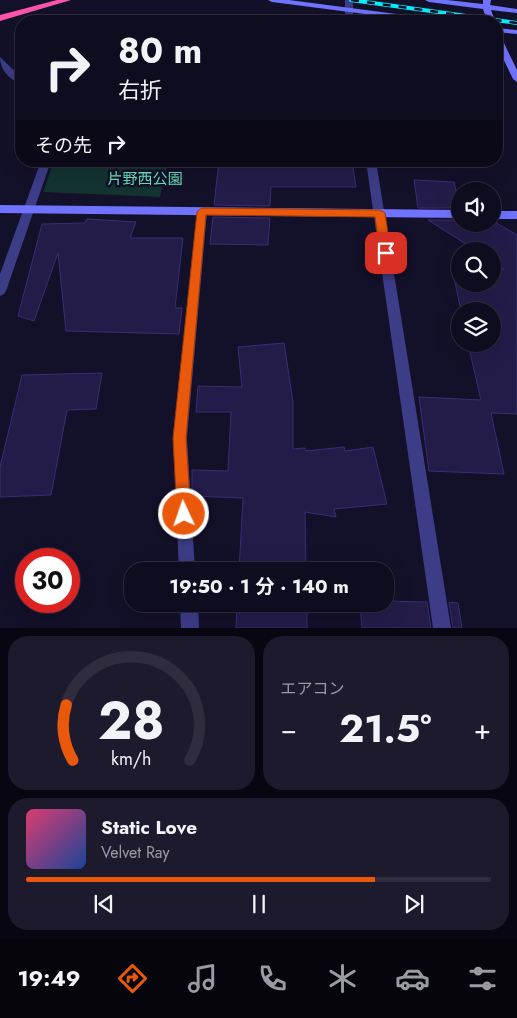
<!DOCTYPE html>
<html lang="ja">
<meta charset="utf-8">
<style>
body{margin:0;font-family:Jost,"Noto Sans JP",sans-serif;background:#1c1a2c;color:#f1f3f6;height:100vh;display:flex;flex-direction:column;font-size:19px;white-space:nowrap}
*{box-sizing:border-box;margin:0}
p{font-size:16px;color:#9b9ba4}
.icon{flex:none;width:28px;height:28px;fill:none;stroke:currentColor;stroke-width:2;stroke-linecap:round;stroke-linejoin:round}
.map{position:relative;height:628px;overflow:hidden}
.drawer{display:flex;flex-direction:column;gap:8px;padding:8px;background:#080711;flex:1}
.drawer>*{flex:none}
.top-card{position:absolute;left:15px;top:15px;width:488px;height:152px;border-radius:20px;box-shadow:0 5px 20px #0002,0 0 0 1px #2e2c3d;background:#0e0c1f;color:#f1f3f6;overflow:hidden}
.buttons{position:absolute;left:451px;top:182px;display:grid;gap:10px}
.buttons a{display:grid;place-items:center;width:50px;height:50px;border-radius:50%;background:#0e0c1f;box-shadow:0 5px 20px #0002,0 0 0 1px #2e2c3d;font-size:25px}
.speed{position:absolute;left:15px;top:548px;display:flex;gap:10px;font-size:25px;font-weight:700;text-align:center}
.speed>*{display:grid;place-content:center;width:65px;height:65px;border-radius:50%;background:#0e0c1f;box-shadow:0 5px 20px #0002,0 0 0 1px #2e2c3d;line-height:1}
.speed .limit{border:8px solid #d22;background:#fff;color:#111}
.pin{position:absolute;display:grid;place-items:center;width:42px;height:42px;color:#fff;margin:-21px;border-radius:10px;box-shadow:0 2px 8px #0006}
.me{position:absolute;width:55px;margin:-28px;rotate:357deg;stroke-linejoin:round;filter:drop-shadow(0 0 4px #0008)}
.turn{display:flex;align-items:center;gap:18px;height:105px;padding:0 20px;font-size:22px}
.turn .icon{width:65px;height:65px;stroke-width:2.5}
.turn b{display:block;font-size:35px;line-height:42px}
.then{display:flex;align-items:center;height:48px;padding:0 20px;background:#0003;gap:10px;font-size:19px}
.big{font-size:38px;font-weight:700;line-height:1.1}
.drawer .widget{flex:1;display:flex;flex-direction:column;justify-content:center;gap:8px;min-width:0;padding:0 18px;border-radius:20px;background:#1c1a2c}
.drawer .dial{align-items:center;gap:0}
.dial svg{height:130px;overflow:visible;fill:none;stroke:#2e2c3d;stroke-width:7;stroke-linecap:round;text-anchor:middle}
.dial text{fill:#f1f3f6;stroke:none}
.song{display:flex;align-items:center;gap:15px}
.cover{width:60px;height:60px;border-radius:8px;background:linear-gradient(135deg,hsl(340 70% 55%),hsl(220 70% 35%))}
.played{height:5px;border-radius:2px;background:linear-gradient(90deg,#ea580c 75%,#2e2c3d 75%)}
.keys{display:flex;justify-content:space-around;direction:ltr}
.heat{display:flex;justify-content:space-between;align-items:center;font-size:28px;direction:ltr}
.drawer .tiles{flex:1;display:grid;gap:8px;grid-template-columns:1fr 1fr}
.widget:last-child{grid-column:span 2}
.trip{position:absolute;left:124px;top:562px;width:270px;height:50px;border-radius:20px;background:#0e0c1f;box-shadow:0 5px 20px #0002,0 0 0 1px #2e2c3d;font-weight:700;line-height:50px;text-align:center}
.tab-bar{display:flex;height:80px;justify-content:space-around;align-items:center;background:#06050c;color:#9b9ba4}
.tab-bar .icon{width:35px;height:35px}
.tab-bar .selected{color:#ea580c}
.tab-bar b{font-size:22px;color:#f1f3f6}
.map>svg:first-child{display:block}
.green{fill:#133330}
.building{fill:#231c49;stroke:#392e75}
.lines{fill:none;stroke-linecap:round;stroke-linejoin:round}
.street{fill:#3c3c87;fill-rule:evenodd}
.secondary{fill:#7073fe;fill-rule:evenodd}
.highway{fill:#fe54ad;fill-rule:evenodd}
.rail-casing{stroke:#05f0fd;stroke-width:4}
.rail{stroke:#131029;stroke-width:2.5;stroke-dasharray:8;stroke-linecap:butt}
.route{fill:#ea580c;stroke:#983908}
.labels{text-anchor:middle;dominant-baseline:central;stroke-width:5;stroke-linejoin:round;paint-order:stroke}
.park-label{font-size:15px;fill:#63e0bb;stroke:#131029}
</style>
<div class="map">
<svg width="517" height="628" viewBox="0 0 517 628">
<rect width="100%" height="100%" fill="#131029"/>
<path class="green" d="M54 161H168L160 197 43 192Z"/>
<g class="building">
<path d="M219 161H352L356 187H271L270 206 214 205Z"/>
<path d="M414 180 454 182 460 208H418Z"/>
<path d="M213 217 270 218 268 245 210 244Z"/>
<path d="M87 219 136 222 130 238H183L175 308H182L179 334 66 331 58 253 34 321 18 316 42 224 85 223Z"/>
<path d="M428 220H460V224H492L493 221 517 235V414L491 413 504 474 429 471 419 397 481 400 468 344H492V311H461L452 268H460V284H492V269H504L492 261V251H477Z"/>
<path d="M284 343 293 402V449L305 448 306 451 344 447 345 451 373 447 387 504 334 509 336 517 305 512 306 571H239L243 498 192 496V470L228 471 231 412H196L198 386 242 387 238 347Z"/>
<path d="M102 373 96 409 67 410 51 495 0 497V467L22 375Z"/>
<path d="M385 601 427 602 431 628H362L360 604H385Z"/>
<path d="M449 602 458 603 462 628H453Z"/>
<path d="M237 604H307V628H236Z"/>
</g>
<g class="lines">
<g class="street">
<rect x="345" y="0" width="8" height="21"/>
<path d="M0 57 21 77V84C10 80 0 70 0 57Z"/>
<path d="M41 161H51L6 291 4 294 0 296V274Z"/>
<path d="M366 161H376L451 628H433Z"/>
<path d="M202 208 207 212 187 438 195 571H179L173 438 197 212Z"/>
<path d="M180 604H198L199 628H181Z"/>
</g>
<g class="secondary">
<path d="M268 0H289L435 19 439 21H419L272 2Z"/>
<path d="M425 0H447L483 4V0H491L490 5 517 9V13L491 10 495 21H487L483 9 429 2Z"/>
<path d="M496 28 517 30V34L496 32Z"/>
<path d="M496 33 500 35 517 70V82L513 79 496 44Z"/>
<path d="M0 205 460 210V218L0 213Z"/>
<rect x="492" y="211" width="25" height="8"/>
</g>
<path class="highway" d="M57 0H71L0 21V15Z"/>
<defs>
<path id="rail" d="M351 0 517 23"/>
</defs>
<use href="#rail" class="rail-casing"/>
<use href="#rail" class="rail"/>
</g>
<path class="route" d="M202 208 380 210 385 213 391 253 386 257 380 253 375 217 206 215 186 438 191 514 189 519 184 521 179 519 177 514 173 438 197 212Z"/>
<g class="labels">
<g class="park-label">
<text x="145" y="179">片野西公園</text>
</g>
</g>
</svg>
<div class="buttons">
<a><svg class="icon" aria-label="sound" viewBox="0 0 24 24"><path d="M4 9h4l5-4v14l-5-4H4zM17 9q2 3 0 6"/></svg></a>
<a><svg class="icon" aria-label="search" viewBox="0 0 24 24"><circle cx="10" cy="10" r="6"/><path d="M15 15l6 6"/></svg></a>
<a><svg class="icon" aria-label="layers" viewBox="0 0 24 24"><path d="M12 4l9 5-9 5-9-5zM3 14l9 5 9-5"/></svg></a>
</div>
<div class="speed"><div class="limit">30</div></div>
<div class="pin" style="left:386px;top:253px;background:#d93025"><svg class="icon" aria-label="arrive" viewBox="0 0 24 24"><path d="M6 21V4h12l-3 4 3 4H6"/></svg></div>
<svg class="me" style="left:184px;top:514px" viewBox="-20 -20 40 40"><circle r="17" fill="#ea580c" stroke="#fff" stroke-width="3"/><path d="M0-11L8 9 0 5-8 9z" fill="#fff"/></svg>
<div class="trip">19:50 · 1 分 · 140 m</div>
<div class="top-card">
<div class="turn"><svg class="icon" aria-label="right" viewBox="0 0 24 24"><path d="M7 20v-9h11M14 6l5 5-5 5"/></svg><div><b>80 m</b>右折</div></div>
<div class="then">その先<svg class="icon" aria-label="right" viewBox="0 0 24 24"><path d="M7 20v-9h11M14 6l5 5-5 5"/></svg></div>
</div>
</div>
<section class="drawer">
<div class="tiles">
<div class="widget dial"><svg viewBox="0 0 100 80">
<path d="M14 69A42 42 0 1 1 86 69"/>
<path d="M14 69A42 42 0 0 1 10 35" stroke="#ea580c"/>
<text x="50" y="56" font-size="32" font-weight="700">28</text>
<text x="50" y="72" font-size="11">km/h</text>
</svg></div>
<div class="widget"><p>エアコン</p>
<div class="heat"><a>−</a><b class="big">21.5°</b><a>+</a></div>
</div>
<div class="widget">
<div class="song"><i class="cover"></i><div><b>Static Love</b><p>Velvet Ray</p></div></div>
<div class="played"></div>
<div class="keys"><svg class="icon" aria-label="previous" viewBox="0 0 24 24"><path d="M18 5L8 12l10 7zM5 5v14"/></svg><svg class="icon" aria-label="pause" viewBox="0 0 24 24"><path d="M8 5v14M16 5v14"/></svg><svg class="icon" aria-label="next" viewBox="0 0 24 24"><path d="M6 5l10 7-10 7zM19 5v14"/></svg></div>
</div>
</div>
</section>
<nav class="tab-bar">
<b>19:49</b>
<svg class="icon selected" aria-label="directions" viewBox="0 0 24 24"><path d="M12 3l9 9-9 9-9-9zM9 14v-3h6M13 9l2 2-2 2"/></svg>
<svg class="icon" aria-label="music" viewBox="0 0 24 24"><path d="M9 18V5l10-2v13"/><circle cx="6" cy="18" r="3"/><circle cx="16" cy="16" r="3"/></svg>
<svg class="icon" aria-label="phone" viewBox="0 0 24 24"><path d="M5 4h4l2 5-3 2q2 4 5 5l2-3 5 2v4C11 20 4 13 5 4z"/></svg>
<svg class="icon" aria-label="climate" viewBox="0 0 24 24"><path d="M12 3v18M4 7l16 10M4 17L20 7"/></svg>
<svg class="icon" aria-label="car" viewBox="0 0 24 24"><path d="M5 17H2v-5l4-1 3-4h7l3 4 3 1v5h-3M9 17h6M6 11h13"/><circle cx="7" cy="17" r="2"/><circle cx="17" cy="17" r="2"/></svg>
<svg class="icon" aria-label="filters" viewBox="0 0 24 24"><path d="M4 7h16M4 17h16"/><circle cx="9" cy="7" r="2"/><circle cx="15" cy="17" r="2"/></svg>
</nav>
